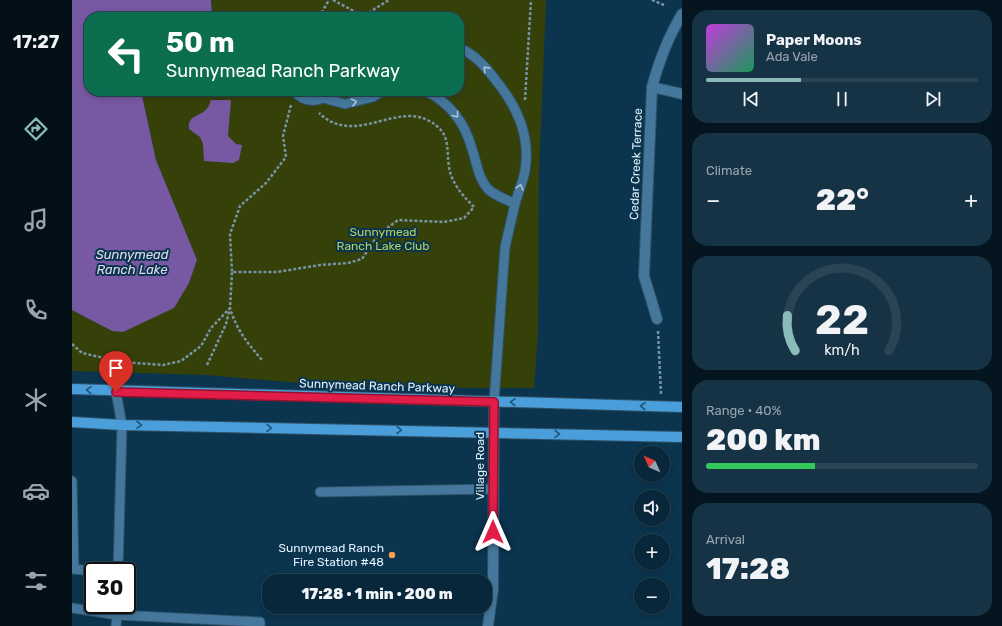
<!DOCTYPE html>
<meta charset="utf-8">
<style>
body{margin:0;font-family:Rubik,sans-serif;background:#163345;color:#f1f3f6;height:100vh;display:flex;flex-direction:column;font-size:15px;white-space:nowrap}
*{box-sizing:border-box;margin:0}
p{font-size:13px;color:#98a5af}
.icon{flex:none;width:22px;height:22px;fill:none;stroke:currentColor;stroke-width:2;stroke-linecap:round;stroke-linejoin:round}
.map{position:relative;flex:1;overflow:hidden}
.side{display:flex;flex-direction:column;gap:10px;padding:10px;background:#041520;width:320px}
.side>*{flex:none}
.top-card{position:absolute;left:12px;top:12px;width:380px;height:84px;border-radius:16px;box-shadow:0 2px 6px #0003,0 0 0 1px #294454;background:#0b6e4f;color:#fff;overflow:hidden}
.needle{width:26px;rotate:315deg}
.buttons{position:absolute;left:562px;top:446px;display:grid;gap:8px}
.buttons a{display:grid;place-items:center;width:36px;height:36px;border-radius:50%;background:#08273a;box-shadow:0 2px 6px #0003,0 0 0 1px #294454;font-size:20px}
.speed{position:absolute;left:12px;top:562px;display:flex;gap:8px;font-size:20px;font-weight:700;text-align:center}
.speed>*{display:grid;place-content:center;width:52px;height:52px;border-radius:50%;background:#08273a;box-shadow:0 2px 6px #0003,0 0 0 1px #294454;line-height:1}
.speed .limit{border:2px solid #111;border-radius:6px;background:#fff;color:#111}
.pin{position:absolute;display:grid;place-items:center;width:34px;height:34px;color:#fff;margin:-41px -17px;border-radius:50% 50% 50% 0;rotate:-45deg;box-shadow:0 0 4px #0007}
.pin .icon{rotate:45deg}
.me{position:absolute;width:44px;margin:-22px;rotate:0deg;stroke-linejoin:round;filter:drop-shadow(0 0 3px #0008)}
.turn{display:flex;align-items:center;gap:14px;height:84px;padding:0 16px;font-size:18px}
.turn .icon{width:52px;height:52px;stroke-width:2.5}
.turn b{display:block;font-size:28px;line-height:34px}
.big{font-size:30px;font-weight:800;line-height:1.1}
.side .card{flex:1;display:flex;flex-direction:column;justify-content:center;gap:6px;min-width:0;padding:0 14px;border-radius:16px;background:#163345}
.side .dial{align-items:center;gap:0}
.dial svg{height:104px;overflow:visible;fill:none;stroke:#294454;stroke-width:7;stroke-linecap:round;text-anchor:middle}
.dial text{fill:#f1f3f6;stroke:none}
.song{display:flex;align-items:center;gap:12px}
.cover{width:48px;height:48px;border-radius:6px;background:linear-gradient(135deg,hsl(290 70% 55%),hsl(150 70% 35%))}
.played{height:4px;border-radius:2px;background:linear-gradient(90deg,#8bbbb9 35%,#294454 35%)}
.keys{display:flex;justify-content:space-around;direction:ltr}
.heat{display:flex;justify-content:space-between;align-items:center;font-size:22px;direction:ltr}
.charge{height:6px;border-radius:3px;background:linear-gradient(90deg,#34c759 40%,#294454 0)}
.trip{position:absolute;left:190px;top:574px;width:230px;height:40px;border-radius:16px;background:#08273a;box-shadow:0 2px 6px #0003,0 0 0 1px #294454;font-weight:800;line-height:40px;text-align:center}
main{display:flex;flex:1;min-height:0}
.tabs{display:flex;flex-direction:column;width:72px;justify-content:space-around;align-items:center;background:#031017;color:#98a5af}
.tabs .icon{width:28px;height:28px}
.tabs .on{color:#8bbbb9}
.tabs b{font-size:18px;color:#f1f3f6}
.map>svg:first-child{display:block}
.green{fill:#354109}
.water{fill:#7758a2}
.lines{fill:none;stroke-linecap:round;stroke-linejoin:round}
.lane-casing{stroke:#2e526a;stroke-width:11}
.street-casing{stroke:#2e526a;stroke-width:12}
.secondary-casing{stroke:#2e526a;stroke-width:12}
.path{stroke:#7894a7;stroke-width:2.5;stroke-dasharray:3 2;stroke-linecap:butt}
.lane{stroke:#45779c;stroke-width:9}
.street{stroke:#45779c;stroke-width:10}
.secondary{stroke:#4a9ed9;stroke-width:10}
.oneway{stroke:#acc6db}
.oneway2{stroke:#1e5478}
.route-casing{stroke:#92132f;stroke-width:10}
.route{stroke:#e11d48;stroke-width:7}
.poi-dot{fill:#f8a04b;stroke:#0b344e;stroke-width:1.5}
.labels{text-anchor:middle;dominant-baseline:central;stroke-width:4;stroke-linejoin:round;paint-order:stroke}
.street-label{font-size:12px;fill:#e3f1fd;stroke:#0b344e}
.park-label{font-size:12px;fill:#b3d15e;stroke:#0b344e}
.poi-label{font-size:12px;fill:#e3f1fd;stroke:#0b344e;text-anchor:end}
.water-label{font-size:13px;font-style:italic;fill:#e1daef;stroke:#0b344e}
</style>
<main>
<nav class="tabs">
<b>17:27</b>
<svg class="icon on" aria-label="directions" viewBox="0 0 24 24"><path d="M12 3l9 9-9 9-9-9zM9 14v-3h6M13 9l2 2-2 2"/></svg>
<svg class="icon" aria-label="music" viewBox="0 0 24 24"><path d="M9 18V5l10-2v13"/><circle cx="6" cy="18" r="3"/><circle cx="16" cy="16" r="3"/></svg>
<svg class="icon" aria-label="phone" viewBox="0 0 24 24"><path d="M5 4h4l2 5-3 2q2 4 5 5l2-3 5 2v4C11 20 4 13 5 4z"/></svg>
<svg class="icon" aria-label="climate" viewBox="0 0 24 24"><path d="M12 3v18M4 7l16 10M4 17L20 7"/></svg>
<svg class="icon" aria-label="car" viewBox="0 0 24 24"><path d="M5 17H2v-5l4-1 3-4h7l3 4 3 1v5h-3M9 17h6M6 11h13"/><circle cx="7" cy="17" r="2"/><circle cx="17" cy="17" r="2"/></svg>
<svg class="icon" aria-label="filters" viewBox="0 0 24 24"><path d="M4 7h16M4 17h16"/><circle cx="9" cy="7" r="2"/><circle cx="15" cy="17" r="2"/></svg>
</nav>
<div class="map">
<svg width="610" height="626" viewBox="0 0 610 626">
<rect width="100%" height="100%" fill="#0b344e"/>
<path class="green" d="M139 0H474L467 175 466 334 462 388H361L229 383 133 375 0 371V310L40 331 117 283 125 261 84 160 69 91H387V17H140Z"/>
<g class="water">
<path d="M0 0H139L140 17H17V91H69L84 160 125 260 117 283 102 308 51 332 40 331 0 310Z"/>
<path d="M139 100H159L156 136 164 144 170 145 167 160 161 163 132 161 131 144 128 137 117 129C115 111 134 120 139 100Z"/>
</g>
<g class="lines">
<defs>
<g id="lane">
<path d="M222 91C232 103 249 104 258 91"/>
<path d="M354 91C378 103 393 123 400 149 405 163 406 178 416 189 423 196 434 199 443 204 446 193 451 182 453 171 459 134 444 105 422 78 413 66 401 53 387 48"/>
<path d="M251 98 273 104 301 97 311 91"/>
<path d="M44 392 50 425 46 571"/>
<path d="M422 402 433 247 443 204"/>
<path d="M0 481 2 569 21 571"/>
<path d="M248 492 421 489"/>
<path d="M0 608 45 615 188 622V626"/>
<path d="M44 626 46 605"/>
</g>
<g id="street">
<path d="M580 87 610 94"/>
<path d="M585 319 572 276 580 87C587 61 596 37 610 14"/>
<path d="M416 626 421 589 422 402"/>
</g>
<g id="secondary">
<path d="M0 389 610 407"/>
<path d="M0 422 50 425 610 437"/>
</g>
</defs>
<use href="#lane" class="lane-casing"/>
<use href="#street" class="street-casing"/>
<use href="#secondary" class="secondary-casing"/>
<g class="path">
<path d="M261 0 293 17"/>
<path d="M580 0 592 5"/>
<path d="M247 17 257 0"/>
<path d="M295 17 296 13 317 0"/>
<path d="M453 100 459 0"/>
<path d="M219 105 211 136 214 157 194 183 168 206 158 234 160 272H205L248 265 276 263 290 259 306 235 326 220 372 222 392 218 402 207C392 197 382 186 378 172 374 158 379 139 367 128 330 93 286 150 247 113"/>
<path d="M586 331 589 394"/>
<path d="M0 344 10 353 50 362 91 365 109 361 129 346 139 328 158 308 160 272"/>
<path d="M135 365 154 324 158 308C164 329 176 344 190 360"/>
</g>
<use href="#lane" class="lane"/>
<use href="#street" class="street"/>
<use href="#secondary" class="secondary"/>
</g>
<defs><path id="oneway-chevron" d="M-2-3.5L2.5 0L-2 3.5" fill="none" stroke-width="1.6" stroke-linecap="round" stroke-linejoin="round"/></defs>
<g class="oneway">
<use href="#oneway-chevron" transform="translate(414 69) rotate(-133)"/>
<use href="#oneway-chevron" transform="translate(282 102) rotate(-14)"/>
<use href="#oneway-chevron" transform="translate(384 115) rotate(52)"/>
<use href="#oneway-chevron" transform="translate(448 187) rotate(-74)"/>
</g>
<g class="oneway2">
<use href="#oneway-chevron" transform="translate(17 390) rotate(-177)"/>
<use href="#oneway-chevron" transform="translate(441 402) rotate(-178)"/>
<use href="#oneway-chevron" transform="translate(571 406) rotate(-178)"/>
<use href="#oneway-chevron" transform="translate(67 425) rotate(1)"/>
<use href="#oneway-chevron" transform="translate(197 428) rotate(1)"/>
<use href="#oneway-chevron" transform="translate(327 430) rotate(1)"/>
<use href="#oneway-chevron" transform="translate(485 434) rotate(2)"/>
</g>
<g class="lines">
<defs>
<path id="route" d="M44 392 422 402 421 532"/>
</defs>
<use href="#route" class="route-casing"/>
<use href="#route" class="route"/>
</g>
<circle class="poi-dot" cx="320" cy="555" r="4"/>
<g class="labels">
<g class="street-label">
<text transform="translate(564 164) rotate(-88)">Cedar Creek Terrace</text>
<text transform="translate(305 386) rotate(2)">Sunnymead Ranch Parkway</text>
<text transform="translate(408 466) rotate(-90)">Village Road</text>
</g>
<g class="park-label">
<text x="311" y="232">Sunnymead<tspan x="311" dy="14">Ranch Lake Club</tspan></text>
</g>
<g class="poi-label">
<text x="312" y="548">Sunnymead Ranch<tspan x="312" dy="14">Fire Station #48</tspan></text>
</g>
<g class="water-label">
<text x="60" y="254">Sunnymead<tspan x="60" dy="15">Ranch Lake</tspan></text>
</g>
</g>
</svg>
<div class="buttons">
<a><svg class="needle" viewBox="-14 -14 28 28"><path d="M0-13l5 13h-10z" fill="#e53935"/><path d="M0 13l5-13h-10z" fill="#98a5af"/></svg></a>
<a><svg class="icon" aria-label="sound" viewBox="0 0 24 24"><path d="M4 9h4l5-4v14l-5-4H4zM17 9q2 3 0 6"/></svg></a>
<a>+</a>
<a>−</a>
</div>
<div class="speed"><div class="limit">30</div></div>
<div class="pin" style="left:44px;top:392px;background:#d93025"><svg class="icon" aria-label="arrive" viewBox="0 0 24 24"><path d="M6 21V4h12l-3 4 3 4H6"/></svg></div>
<svg class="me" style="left:421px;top:532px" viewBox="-20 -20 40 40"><path d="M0-17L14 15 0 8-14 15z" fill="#e11d48" stroke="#fff" stroke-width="4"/></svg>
<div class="trip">17:28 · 1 min · 200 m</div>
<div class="top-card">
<div class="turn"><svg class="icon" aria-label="left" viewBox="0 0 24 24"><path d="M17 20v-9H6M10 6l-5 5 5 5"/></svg><div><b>50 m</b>Sunnymead Ranch Parkway</div></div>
</div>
</div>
<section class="side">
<div class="card">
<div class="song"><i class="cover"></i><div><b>Paper Moons</b><p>Ada Vale</p></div></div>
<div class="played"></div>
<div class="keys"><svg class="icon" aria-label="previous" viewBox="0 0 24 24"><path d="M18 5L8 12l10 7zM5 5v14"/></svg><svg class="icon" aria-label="pause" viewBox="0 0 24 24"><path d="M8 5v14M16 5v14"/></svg><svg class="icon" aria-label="next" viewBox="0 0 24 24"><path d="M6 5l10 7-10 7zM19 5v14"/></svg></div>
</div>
<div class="card"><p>Climate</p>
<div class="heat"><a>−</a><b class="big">22°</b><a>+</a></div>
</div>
<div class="card dial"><svg viewBox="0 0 100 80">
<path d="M14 69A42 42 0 1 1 86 69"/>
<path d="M14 69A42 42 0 0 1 8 42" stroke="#8bbbb9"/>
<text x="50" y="56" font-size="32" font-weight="700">22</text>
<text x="50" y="72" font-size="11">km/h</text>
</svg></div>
<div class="card"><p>Range · 40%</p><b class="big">200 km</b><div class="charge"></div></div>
<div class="card"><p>Arrival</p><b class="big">17:28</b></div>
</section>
</main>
